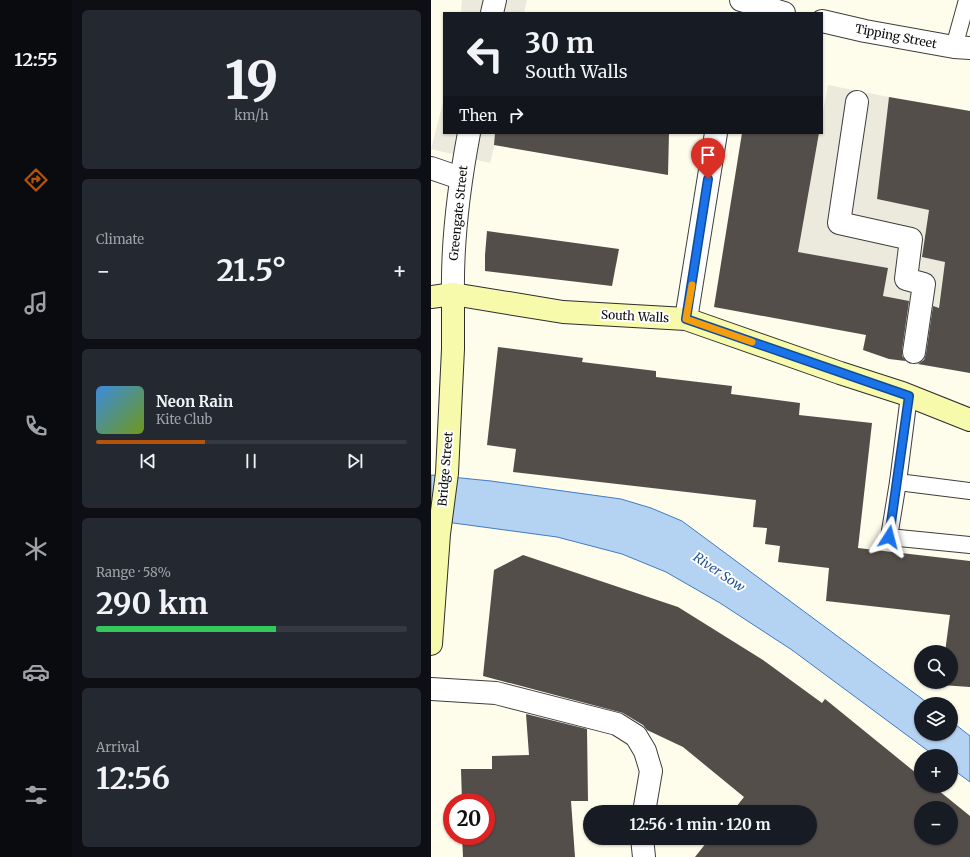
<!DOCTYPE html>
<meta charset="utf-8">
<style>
body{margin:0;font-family:Merriweather,serif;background:#242831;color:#f1f3f6;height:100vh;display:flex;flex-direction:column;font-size:15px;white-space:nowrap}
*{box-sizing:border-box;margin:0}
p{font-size:13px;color:#9ea1a6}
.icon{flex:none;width:22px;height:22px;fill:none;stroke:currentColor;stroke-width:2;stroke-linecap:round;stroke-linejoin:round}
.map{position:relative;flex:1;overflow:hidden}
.details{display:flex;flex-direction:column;gap:10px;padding:10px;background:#0d0f14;width:359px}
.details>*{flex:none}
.banner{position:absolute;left:12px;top:12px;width:380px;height:122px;border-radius:0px;box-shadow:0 1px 3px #0004;background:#171b24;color:#f1f3f6;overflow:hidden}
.controls{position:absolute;left:483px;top:645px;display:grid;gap:8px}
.controls a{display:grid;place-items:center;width:44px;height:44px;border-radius:50%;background:#171b24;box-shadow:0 1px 3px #0004;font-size:20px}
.speed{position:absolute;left:12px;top:793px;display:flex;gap:8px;font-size:20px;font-weight:700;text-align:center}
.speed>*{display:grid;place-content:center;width:52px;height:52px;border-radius:50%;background:#171b24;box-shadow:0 1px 3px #0004;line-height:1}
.speed .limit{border:6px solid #d22;background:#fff;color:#111}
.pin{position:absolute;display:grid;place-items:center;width:34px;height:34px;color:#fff;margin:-41px -17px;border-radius:50% 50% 50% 0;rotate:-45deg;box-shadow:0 0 4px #0007}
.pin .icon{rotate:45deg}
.me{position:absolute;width:44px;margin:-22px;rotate:9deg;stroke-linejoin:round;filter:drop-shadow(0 0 3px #0008)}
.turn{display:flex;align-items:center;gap:14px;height:84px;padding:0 16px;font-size:18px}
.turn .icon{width:52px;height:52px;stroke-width:2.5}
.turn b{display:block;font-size:28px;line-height:34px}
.then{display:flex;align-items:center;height:38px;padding:0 16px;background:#0003;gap:8px;font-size:15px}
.big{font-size:30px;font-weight:700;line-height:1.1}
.details .widget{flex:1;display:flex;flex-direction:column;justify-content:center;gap:6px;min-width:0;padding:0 14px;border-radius:6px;background:#242831}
.details .dial{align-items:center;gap:0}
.dial b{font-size:52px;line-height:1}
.song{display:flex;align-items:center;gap:12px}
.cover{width:48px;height:48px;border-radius:6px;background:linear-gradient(135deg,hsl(210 70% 55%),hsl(80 70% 35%))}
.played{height:4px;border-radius:2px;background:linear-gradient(90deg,#b45309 35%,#363941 35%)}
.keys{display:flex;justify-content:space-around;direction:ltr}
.heat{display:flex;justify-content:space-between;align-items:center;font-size:22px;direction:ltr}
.charge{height:6px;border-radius:3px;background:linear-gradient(90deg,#34c759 58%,#363941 0)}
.trip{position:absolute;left:152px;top:805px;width:234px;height:40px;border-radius:20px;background:#171b24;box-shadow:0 1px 3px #0004;font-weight:700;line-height:40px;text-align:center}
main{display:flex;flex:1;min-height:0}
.tab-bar{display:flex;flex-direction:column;width:72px;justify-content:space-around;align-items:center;background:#090b0e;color:#9ea1a6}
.tab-bar .icon{width:28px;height:28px}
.tab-bar .active{color:#b45309}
.tab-bar b{font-size:18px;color:#f1f3f6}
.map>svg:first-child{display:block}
.plaza{fill:#eceadc}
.water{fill:#b4d2f1;stroke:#407cc2}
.building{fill:#534e49;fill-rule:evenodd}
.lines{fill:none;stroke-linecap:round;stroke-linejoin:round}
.lane-casing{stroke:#3e3e3e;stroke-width:18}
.street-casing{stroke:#3e3e3e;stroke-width:24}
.secondary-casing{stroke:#2d2d2d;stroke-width:24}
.lane{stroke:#fff;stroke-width:16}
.street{stroke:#fff;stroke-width:22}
.secondary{stroke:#f7f9ab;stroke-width:22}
.route-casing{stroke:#114b97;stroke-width:10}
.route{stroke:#1a73e8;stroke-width:7}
.slow{stroke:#f59e0b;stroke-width:7}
.labels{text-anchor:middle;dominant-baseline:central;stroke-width:4;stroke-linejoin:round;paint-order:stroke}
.street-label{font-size:12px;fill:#0b0b0b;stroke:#fff}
.water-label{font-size:13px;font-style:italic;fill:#1f5093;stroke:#fff}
</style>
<main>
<nav class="tab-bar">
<b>12:55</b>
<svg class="icon active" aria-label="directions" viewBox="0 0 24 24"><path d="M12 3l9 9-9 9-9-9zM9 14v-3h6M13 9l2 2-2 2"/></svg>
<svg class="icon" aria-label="music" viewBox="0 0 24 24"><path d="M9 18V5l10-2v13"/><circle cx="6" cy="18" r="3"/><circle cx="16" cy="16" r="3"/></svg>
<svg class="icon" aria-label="phone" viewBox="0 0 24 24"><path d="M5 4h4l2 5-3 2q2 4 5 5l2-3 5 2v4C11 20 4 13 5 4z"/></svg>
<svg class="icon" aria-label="climate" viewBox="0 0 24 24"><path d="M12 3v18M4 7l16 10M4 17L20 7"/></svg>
<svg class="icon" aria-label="car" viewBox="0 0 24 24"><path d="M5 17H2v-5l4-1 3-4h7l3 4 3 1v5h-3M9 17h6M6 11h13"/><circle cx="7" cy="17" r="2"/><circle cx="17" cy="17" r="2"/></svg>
<svg class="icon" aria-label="filters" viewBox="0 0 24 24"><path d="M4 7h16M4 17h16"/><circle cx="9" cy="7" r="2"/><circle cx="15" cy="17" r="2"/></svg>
</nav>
<section class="details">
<div class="widget dial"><b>19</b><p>km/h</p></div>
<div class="widget"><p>Climate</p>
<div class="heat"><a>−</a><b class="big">21.5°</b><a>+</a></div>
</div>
<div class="widget">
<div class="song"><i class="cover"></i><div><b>Neon Rain</b><p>Kite Club</p></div></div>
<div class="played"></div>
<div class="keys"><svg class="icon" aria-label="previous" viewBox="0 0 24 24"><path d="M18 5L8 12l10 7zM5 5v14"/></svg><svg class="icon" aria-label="pause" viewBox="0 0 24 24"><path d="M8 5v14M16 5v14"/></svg><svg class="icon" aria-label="next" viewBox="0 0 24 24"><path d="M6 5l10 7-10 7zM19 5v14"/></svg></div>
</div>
<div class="widget"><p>Range · 58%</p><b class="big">290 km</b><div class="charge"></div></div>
<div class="widget"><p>Arrival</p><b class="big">12:56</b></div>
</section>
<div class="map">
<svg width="539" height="857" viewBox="0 0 539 857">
<rect width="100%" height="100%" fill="#fefceb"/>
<g class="plaza">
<path d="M31 0H96L93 13H30Z"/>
<path d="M397 85 458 97 446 199 498 210 491 257 514 262 499 366 460 359 452 296 457 268 367 252 388 133H391V117Z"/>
<path d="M13 99V133H67L59 163 0 149Z"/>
</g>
<path class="water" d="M0 475 60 481 190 499 220 508 251 521 498 704H490V734H520V721L539 736V782L520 768V756H504L361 650 289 603 235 572 191 554 126 537 0 520Z"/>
<g class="building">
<path d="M458 97 539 111V373L487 364 493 360 495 354 502 306 508 308 514 262 491 257 498 210 446 199Z"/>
<path d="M64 133H238L237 175 63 145Z"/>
<path d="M311 133H388L367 252 457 268 452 296 478 301 471 350V356L475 361 458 359 432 350 435 335 283 307Z"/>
<path d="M56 231 188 249 181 286 54 271V255Z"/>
<path d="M67 347 152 358 151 362 225 371V377L301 386 300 394 369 403 368 415 441 423 427 548 539 561V687L510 685 511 682H520V652H514L519 615 395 601 398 568 347 562 349 546 334 544 336 528 322 527 325 500 82 472 85 449 56 445Z"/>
<path d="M92 555 247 607 332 660 391 703 394 699 490 777V786H502L539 816V857H264L279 838H379V812H301L313 797 252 747 216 730 212 725 192 713 52 676 63 570ZM490 808H520V838H490Z"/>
<path d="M95 714 156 729 157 801H140L144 857H32L31 836H55V802H31L30 769H61V756L98 755Z"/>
</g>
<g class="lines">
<defs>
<g id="lane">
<path d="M523 47 536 0"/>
<path d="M478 396 467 482 539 491"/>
<path d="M467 482 458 537 539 545"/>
</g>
<g id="street">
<path d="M310 0 353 13"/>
<path d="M61 13 64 0"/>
<path d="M391 21 434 31 523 47 539 48"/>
<path d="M426 102 408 223 480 239 475 279 493 284 483 352"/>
<path d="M0 168 29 178"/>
<path d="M22 294C21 240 28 186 38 133"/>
<path d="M255 319 285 133"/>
<path d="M0 689 65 693 186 724 205 736 214 751 220 771 213 812"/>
<path d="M211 838 213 857"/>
</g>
<g id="secondary">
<path d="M0 297 22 294 132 312 255 319 409 373 471 393 539 420"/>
<path d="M0 644 8 534 16 473 22 349V294"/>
</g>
</defs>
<use href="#lane" class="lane-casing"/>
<use href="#street" class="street-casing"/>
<use href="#secondary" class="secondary-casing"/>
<use href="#lane" class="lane"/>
<use href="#street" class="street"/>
<use href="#secondary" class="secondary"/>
</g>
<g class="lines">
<defs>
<path id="route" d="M277 179 255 319 478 396 458 537"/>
</defs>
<use href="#route" class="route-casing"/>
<use href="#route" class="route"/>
<path class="slow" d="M261 285 255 319 321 342"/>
</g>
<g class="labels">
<g class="street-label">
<text transform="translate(465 36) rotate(11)">Tipping Street</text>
<text transform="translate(27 213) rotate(-84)">Greengate Street</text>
<text transform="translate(204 316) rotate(3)">South Walls</text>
<text transform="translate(14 469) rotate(-85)">Bridge Street</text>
</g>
<g class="water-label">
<text transform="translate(288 572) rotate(34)">River Sow</text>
</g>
</g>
</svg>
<div class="controls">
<a><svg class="icon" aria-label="search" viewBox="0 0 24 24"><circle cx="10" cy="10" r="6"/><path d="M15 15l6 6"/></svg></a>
<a><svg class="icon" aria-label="layers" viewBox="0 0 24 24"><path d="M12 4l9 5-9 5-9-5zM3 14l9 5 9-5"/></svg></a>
<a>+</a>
<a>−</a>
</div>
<div class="speed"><div class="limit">20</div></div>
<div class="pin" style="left:277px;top:179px;background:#d93025"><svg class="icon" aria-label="arrive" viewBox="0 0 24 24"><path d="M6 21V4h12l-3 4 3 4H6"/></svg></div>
<svg class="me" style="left:458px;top:537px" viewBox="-20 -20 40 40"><path d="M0-17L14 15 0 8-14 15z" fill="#1a73e8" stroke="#fff" stroke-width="4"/></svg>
<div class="trip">12:56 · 1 min · 120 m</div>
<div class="banner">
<div class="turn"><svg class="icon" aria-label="left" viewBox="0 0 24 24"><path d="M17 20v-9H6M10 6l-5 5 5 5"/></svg><div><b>30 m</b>South Walls</div></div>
<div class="then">Then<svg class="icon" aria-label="right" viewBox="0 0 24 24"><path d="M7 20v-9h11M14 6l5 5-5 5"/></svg></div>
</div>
</div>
</main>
